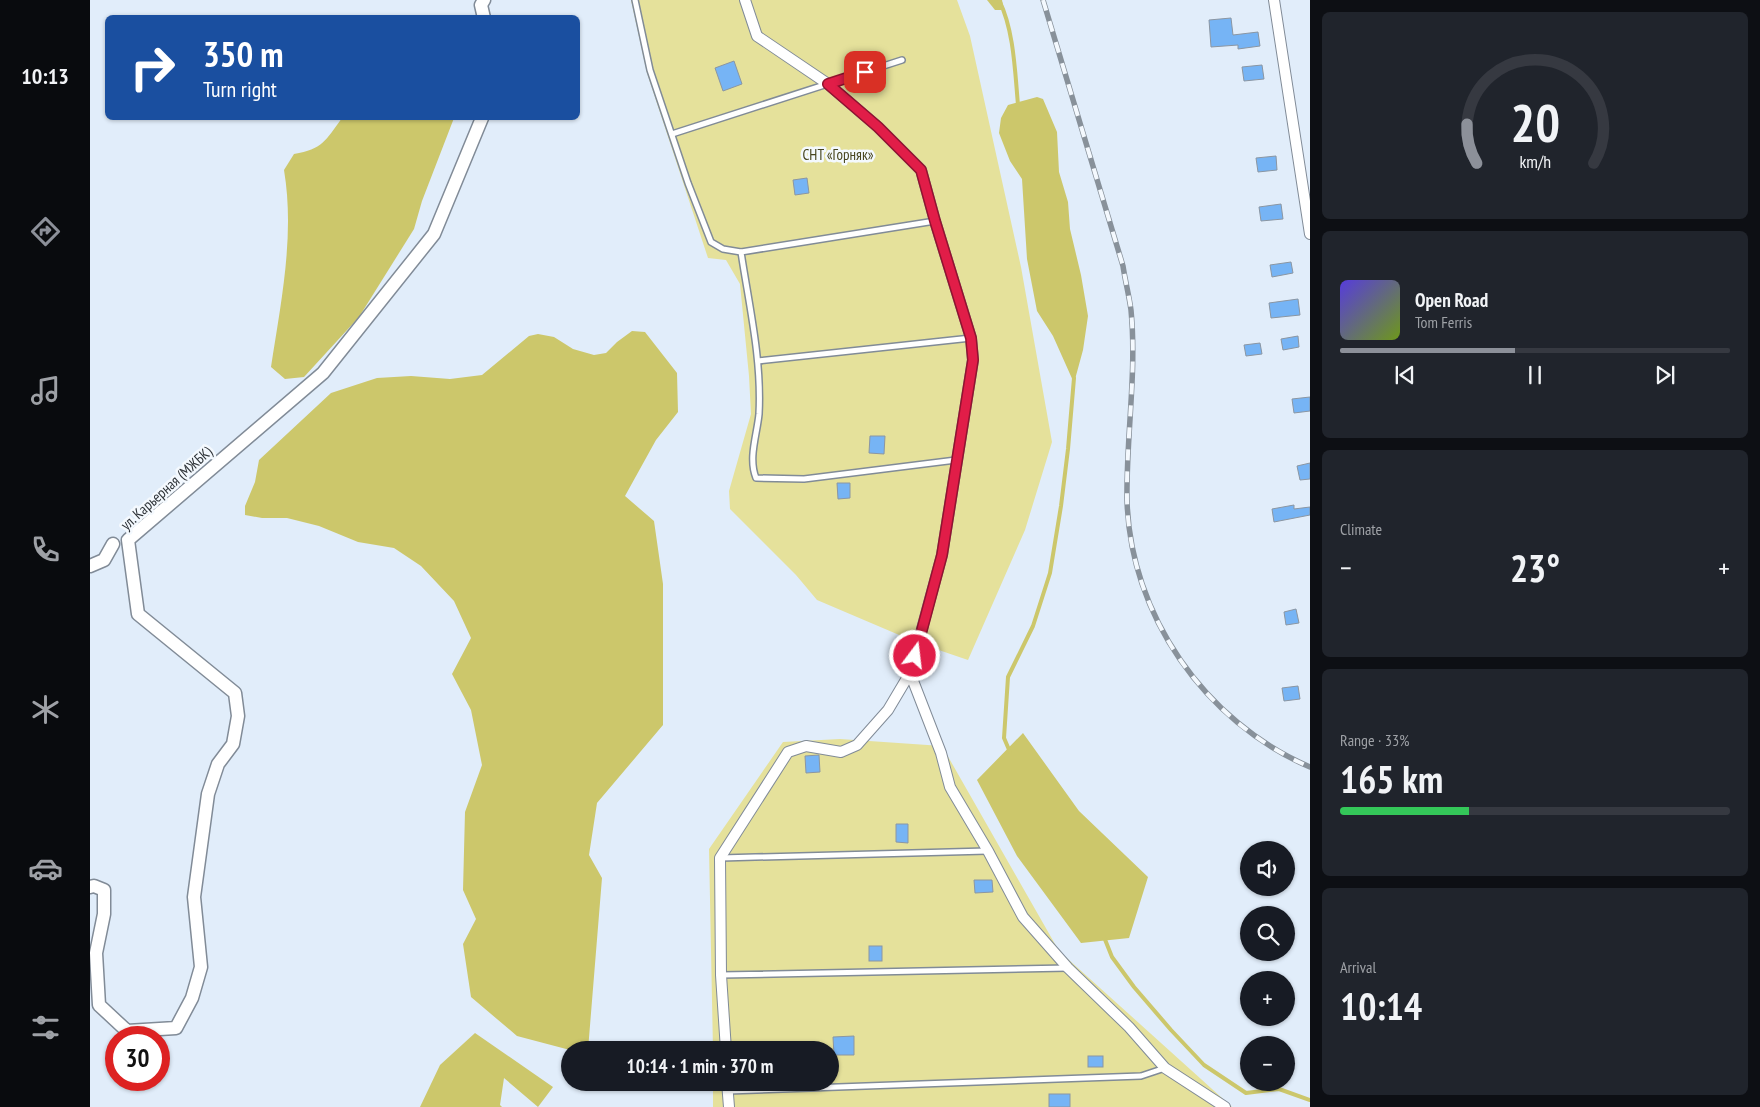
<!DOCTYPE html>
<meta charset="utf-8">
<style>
body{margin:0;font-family:"PT Sans Narrow",sans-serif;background:#20242c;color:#f1f3f6;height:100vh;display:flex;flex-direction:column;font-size:19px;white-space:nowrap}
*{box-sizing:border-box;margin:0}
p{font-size:16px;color:#9ea1a6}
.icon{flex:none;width:28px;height:28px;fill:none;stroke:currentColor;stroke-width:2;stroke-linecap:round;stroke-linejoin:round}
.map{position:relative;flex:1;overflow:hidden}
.drawer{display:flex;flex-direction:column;gap:12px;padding:12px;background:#0d0f14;width:450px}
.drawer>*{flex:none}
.hud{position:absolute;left:15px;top:15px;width:475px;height:105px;border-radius:8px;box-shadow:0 1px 4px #0004;background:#1a4fa0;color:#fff;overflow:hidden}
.buttons{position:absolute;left:1150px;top:841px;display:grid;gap:10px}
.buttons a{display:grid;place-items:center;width:55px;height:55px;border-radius:50%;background:#171b24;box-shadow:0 1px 4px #0004;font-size:25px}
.speed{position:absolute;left:15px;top:1026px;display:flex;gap:10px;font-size:25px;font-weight:700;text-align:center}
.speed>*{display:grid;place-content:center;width:65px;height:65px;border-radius:50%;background:#171b24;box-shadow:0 1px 4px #0004;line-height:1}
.speed .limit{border:8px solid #d22;background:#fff;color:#111}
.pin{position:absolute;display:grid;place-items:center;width:42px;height:42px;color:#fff;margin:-21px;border-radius:10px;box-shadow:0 2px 8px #0006}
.me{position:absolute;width:55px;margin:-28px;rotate:15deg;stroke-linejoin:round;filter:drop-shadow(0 0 4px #0008)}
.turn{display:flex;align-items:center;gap:18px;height:105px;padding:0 15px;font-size:22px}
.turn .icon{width:65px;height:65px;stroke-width:2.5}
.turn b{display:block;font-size:35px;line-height:42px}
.big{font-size:38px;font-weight:800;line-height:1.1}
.drawer .widget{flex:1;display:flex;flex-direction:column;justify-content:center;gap:8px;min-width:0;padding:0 18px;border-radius:8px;background:#20242c}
.drawer .dial{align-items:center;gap:0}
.dial svg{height:130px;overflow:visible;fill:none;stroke:#363941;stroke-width:7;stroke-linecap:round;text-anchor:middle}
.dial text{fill:#f1f3f6;stroke:none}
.song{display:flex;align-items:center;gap:15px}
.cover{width:60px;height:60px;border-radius:8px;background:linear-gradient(135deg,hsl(250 70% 55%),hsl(80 70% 35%))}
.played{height:5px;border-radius:2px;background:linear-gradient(90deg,#8c9099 45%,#363941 45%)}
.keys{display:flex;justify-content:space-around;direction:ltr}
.heat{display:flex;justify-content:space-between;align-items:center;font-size:28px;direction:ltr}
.charge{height:8px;border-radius:4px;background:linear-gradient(90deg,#34c759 33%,#363941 0)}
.trip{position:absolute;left:471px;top:1041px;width:278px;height:50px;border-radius:25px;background:#171b24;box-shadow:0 1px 4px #0004;font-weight:800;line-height:50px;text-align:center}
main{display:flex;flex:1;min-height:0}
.tab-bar{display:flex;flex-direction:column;width:90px;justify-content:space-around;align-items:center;background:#090b0e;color:#9ea1a6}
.tab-bar .icon{width:35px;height:35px}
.tab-bar .on{color:#8c9099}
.tab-bar b{font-size:22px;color:#f1f3f6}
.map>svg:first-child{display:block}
.green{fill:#e5e19b}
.water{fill:#ccc76b}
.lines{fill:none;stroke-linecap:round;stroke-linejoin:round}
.stream{stroke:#ccc76b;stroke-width:4}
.building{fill:#76b4f5;stroke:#8b96a2}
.service-casing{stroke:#818b97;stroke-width:8}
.minor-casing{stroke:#818b97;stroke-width:12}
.tertiary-casing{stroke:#818b97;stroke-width:15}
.service{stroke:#fff;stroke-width:5}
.minor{stroke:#fff;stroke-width:10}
.tertiary{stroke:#fff;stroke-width:12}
.rail-casing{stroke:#88919a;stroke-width:5.5}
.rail{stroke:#f4f9fe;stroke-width:4;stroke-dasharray:11;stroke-linecap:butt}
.route-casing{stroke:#92132f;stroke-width:12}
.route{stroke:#e11d48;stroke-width:9}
.labels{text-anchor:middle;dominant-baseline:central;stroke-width:5;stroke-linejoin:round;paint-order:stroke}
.park-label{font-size:15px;fill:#47451e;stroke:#f4f9fe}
.street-label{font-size:15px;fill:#2d3237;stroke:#f4f9fe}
</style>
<main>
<nav class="tab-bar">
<b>10:13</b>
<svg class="icon on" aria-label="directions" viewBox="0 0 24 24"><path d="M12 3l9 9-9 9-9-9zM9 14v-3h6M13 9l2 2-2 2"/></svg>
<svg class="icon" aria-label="music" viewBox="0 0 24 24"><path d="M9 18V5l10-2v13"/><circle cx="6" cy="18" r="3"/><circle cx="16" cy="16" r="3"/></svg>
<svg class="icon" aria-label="phone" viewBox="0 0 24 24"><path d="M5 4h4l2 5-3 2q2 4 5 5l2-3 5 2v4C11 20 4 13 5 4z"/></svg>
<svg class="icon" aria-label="climate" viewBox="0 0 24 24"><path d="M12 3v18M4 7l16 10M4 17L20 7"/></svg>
<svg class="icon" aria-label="car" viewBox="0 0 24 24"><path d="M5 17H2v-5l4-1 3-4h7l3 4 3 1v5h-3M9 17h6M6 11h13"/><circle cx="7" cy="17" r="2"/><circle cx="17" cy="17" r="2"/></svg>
<svg class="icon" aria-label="filters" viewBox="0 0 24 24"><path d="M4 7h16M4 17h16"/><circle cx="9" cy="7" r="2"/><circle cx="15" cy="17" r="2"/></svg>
</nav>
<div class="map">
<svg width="1220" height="1107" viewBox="0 0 1220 1107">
<rect width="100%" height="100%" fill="#e1edfa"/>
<g class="green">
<path d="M541 0H867L880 36 931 267 962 442 935 530 878 660 828 643 727 600 706 575 640 509 639 491 661 414 659 376 650 284 636 260 618 258 557 73Z"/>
<path d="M750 739 852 746 969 951 1142 1107H623V1083L740 1082V1050H623L619 849 693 742Z"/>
</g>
<g class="water">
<path d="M897 0H912L914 10H905Z"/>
<path d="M947 97 953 99 967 132 969 172 978 202 980 229 991 275 998 316 993 350 984 383 963 336 947 311 937 259 932 179 920 161 909 133 911 118 918 105Z"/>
<path d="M252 118H364L332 201 324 229 269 317 214 377 195 379 181 367C191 302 205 235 194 170L204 154C233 149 235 141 252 118Z"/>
<path d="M542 331 555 332 587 373 588 412 566 440 535 496 564 521 573 584V725L507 803 499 855 512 878 498 1050H480L427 1036 381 997 373 944 386 919 373 890 375 812 392 765 381 710 362 674 381 638 364 601 331 566 304 548 268 542 229 526 197 518H172L155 515V506L165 482 169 460 241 393 287 378 321 376 360 379 392 375 439 336 448 334 464 337 483 349 504 355 516 353 527 342Z"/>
<path d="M933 733 989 811 1058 877 1039 938 991 943 927 856 887 780Z"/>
<path d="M385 1033 463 1087 448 1107 414 1078 410 1105 412 1107H330L350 1065Z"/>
</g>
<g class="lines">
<g class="stream">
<path d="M909 0C924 30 925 72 928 105"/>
<path d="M920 752 914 738 918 677 943 626 960 573 971 506 978 449 984 378"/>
<path d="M1014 937 1022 957 1044 987 1081 1030 1114 1065 1156 1093 1189 1089 1220 1100"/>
</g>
</g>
<g class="building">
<path d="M1141 18 1143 35 1168 32 1170 46 1148 49V45L1121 47 1119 20Z"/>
<path d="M644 61 652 84 633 91 625 68Z"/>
<path d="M1172 65 1174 79 1154 81 1152 67Z"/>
<path d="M1186 156 1187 170 1168 172 1166 158Z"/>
<path d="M717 178 719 193 705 195 703 180Z"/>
<path d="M1191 204 1193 219 1171 221 1169 207Z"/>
<path d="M1201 262 1203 273 1182 277 1180 265Z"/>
<path d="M1208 299 1210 315 1181 318 1179 303Z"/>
<path d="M1208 336 1209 347 1193 350 1191 339Z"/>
<path d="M1170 343 1172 354 1156 356 1154 345Z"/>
<path d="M1220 397V411L1204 413 1202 399Z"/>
<path d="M780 436H795L794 454 779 453Z"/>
<path d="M1220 463V479L1210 480 1207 466Z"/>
<path d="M747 483H760V498L748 499Z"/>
<path d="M1204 505V509L1220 507V515L1184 522 1182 509Z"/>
<path d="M1206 609 1209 623 1196 625 1194 612Z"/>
<path d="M1208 686 1210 699 1194 701 1192 688Z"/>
<path d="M729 755 730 772 716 773 715 756Z"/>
<path d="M806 824H818V843L806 842Z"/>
<path d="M884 880H902L903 892 885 893Z"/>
<rect x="779" y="946" width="13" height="15"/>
<path d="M764 1036V1055H744L743 1037Z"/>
<rect x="998" y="1056" width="15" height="11"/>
<rect x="959" y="1094" width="21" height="13"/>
</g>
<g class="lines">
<defs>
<g id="service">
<path d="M545 0 560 70 598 183 621 242 633 249 651 252"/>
<path d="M582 134 812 60"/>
<path d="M845 221 651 252C659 305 672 360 669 414 667 435 658 458 666 478L714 479 866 460"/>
<path d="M668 361 881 338"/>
<path d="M631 858 897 851"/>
<path d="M631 975 978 968"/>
<path d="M638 1091 1051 1076 1075 1068"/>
</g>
<g id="minor">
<path d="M1184 0 1220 234"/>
<path d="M820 673 851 753 860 787 898 851 933 917 978 968 1039 1027 1075 1068 1135 1107"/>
<path d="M636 1050 631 975 630 858 698 752 716 746 751 752 767 745 798 710 820 673 852 555 883 360 881 338 845 221 831 170 788 127 738 84 667 36 655 0"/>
<path d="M637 1082 639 1107"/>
</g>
<g id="tertiary">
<path d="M394 18 391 5 394 0"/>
<path d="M0 566 14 560 23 544"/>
<path d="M0 887 4 886 14 890V914L6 953 9 1005 37 1031 86 1028 102 998 111 967 104 897 118 794 128 764 143 744 148 716 145 693 48 614 38 540 233 373 344 234 392 118"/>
</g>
</defs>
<use href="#service" class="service-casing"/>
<use href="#minor" class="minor-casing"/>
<use href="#tertiary" class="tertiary-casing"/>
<use href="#service" class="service"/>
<use href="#minor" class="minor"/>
<use href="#tertiary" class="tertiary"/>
<defs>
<path id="rail" d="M953 0 1033 266C1035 280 1039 295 1041 310 1047 373 1036 437 1037 500 1040 615 1115 722 1220 767"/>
</defs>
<use href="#rail" class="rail-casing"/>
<use href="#rail" class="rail"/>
</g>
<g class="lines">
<defs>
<path id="route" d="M775 72 738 84 788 127 831 170 845 221 881 338 883 360 852 555 825 656"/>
</defs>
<use href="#route" class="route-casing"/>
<use href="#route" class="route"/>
</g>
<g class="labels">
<g class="park-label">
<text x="748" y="154">СНТ «Горняк»</text>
</g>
<g class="street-label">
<text transform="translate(76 488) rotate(-42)">ул. Карьерная (МЖБК)</text>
</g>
</g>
</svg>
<div class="buttons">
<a><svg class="icon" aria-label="sound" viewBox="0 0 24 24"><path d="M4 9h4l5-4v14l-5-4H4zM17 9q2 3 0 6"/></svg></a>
<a><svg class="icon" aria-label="search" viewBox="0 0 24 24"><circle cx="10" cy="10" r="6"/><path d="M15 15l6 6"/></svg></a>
<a>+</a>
<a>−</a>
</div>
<div class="speed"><div class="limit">30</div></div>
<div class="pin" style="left:775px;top:72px;background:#d93025"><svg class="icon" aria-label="arrive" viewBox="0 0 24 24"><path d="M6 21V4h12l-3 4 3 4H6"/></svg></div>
<svg class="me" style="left:825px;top:656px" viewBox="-20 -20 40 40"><circle r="17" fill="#e11d48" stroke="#fff" stroke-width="3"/><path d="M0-11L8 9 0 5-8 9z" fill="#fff"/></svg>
<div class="trip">10:14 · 1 min · 370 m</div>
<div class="hud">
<div class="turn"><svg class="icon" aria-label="right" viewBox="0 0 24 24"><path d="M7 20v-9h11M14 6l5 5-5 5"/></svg><div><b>350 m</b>Turn right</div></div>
</div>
</div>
<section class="drawer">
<div class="widget dial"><svg viewBox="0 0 100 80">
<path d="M14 69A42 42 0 1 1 86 69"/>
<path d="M14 69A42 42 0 0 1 8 45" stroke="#8c9099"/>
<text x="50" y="56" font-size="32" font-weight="700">20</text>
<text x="50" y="72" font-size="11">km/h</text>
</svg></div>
<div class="widget">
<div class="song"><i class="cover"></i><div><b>Open Road</b><p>Tom Ferris</p></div></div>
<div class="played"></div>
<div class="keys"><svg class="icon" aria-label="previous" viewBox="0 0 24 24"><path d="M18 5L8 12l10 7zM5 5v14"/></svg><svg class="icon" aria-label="pause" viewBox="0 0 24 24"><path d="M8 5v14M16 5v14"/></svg><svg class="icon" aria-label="next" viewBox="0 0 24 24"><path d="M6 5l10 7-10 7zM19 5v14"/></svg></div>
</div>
<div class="widget"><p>Climate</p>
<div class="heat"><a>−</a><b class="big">23°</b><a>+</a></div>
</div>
<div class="widget"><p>Range · 33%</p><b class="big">165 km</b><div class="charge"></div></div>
<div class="widget"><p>Arrival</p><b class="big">10:14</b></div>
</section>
</main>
